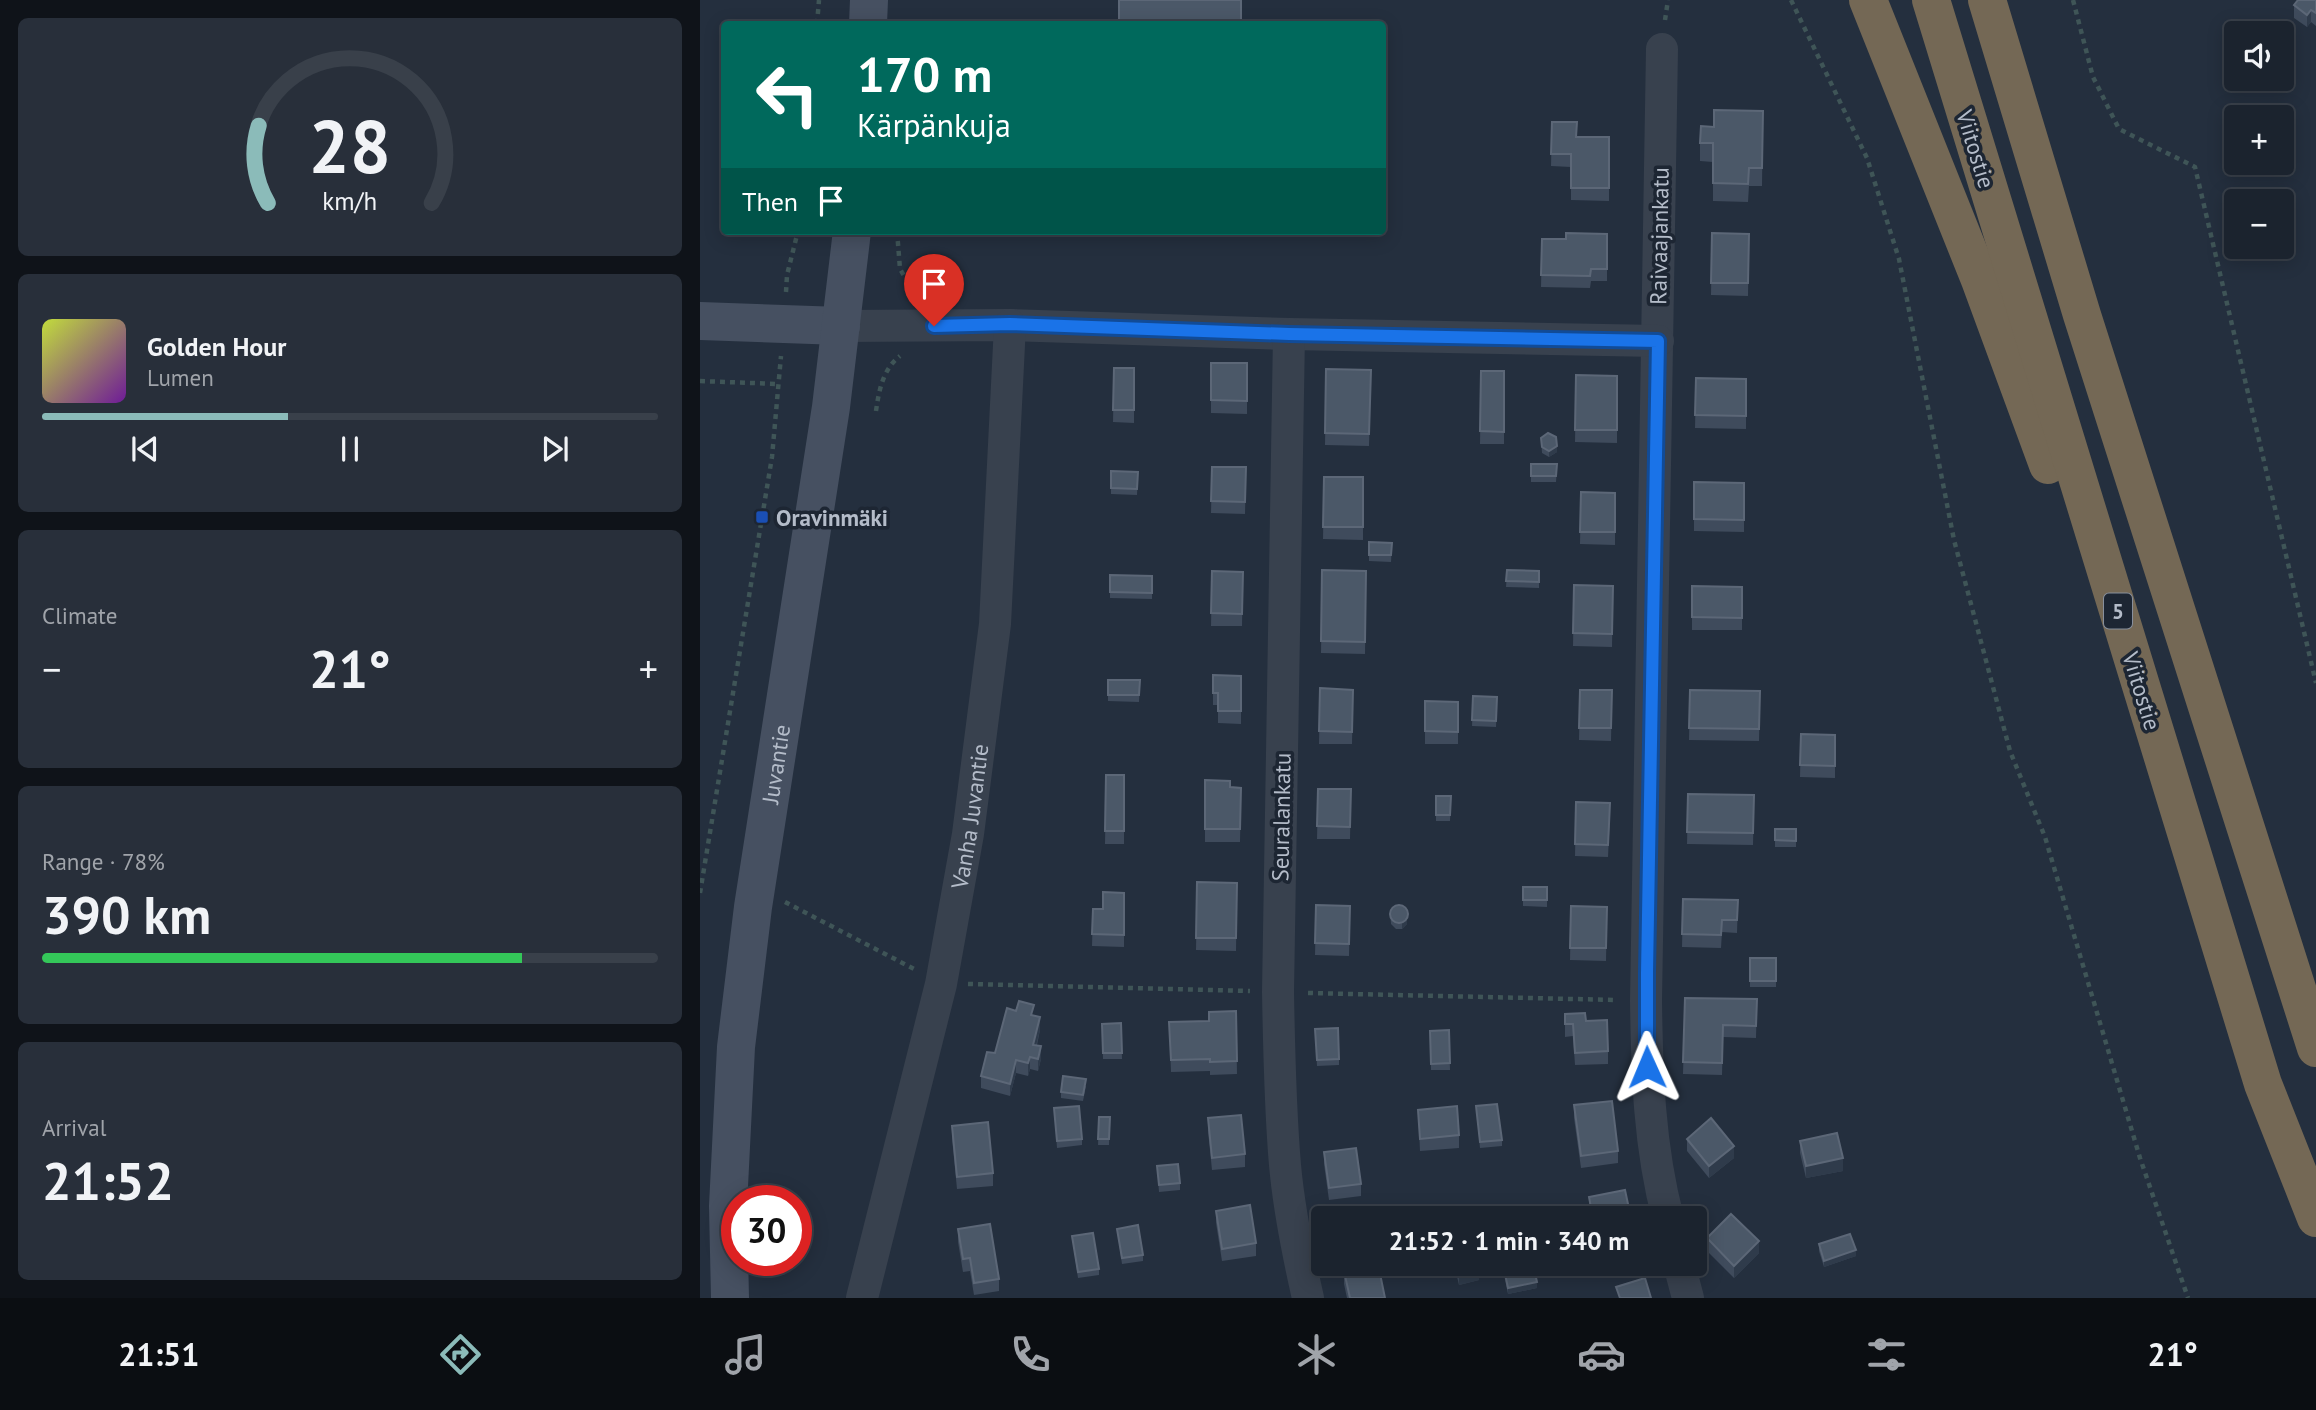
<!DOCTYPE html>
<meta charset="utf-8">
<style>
body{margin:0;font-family:"PT Sans",sans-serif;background:#282f3a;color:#f1f3f6;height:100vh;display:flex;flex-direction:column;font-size:26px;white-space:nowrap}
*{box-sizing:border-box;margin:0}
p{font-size:23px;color:#a0a4aa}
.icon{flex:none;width:38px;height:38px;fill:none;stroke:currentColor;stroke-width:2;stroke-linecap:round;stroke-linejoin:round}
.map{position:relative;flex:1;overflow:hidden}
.side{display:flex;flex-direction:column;gap:18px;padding:18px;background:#0f1319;width:700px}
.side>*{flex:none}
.top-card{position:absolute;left:21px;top:21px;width:665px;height:214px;border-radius:7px;box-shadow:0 4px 18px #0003,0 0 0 2px #39404a;background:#00695c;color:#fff;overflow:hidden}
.fabs{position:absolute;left:1524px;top:21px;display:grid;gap:14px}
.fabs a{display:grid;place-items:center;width:70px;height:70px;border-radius:7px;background:#1b232e;box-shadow:0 4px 18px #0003,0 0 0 2px #39404a;font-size:35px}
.speed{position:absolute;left:21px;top:1185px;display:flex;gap:14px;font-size:35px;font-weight:700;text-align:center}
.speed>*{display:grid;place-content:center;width:91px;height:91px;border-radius:50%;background:#1b232e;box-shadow:0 4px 18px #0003,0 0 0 2px #39404a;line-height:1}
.speed .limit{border:10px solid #d22;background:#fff;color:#111}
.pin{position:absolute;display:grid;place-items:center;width:60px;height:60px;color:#fff;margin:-72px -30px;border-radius:50% 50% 50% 0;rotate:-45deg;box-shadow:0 0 7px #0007}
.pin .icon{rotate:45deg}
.me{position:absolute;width:77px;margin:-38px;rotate:359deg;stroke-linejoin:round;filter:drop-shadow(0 0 5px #0008)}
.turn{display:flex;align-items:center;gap:24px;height:147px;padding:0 21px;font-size:32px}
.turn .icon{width:91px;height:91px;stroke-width:2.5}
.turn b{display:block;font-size:49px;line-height:60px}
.then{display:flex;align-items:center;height:66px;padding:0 21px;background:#0003;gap:14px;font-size:26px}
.big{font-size:52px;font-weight:800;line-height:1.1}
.side .card{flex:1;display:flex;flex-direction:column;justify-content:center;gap:10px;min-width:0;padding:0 24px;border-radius:10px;background:#282f3a}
.side .dial{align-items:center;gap:0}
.dial svg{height:182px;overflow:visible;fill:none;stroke:#39404a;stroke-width:7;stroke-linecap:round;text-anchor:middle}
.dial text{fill:#f1f3f6;stroke:none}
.song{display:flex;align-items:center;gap:21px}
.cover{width:84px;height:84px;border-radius:10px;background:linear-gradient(135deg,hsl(70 70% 55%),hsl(280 70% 35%))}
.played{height:7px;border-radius:4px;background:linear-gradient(90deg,#8bbbb9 40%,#39404a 40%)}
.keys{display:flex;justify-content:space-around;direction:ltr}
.heat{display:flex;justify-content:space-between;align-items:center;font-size:38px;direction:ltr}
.charge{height:10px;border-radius:5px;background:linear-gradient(90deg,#34c759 78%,#39404a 0)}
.trip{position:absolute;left:611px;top:1206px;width:396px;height:70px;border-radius:7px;background:#1b232e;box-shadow:0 4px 18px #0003,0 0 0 2px #39404a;font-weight:800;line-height:70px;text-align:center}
.tab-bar{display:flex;height:112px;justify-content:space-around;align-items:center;background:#0b0e12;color:#a0a4aa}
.tab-bar .icon{width:49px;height:49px}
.tab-bar .current{color:#8bbbb9}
.tab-bar b{font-size:32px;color:#f1f3f6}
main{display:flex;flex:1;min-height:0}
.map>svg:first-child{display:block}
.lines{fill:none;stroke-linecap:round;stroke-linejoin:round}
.path{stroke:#3f5557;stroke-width:4.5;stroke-dasharray:5 5;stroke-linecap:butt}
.street{stroke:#38414e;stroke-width:32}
.secondary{stroke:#465061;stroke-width:38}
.highway{stroke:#746855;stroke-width:38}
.wall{fill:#3f4b5c}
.shaded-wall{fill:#2f3b4b}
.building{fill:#4b5868;stroke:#5c6777;stroke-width:2}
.route-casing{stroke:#114b97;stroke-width:18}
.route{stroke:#1a73e8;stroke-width:12}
.transit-dot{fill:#1a4fb4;stroke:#1d2633;stroke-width:2.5}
.labels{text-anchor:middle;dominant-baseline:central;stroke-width:7;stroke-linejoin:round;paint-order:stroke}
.shield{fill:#1d2633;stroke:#878f9c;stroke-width:2}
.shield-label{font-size:21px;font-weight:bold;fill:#b4bcc9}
.street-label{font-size:23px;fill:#b4bcc9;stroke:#1d2633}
.poi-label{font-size:23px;font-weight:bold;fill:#b4bcc9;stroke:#1d2633;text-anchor:start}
</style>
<main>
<section class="side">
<div class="card dial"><svg viewBox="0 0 100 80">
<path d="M14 69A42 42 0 1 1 86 69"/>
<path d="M14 69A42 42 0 0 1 10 35" stroke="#8bbbb9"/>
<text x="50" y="56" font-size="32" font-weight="700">28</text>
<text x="50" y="72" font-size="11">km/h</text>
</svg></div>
<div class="card">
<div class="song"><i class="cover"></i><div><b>Golden Hour</b><p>Lumen</p></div></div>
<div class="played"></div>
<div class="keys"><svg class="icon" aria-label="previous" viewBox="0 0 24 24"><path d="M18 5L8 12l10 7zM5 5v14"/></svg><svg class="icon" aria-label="pause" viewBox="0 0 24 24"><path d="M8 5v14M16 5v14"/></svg><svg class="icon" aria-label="next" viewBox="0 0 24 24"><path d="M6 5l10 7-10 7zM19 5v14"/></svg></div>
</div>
<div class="card"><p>Climate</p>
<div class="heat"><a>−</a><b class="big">21°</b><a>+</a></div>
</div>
<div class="card"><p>Range · 78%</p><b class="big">390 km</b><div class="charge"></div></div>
<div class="card"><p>Arrival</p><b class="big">21:52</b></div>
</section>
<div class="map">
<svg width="1616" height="1298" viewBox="0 0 1616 1298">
<rect width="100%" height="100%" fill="#242f3e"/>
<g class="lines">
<g class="path">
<path d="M1091 0 1167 158 1199 259 1254 540 1310 751 1345 837 1440 1158 1488 1298"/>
<path d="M1373 0 1393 77 1419 129 1495 167 1616 683"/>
<path d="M965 20 968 0"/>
<path d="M117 24 119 0"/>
<path d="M197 231 200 269 212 289"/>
<path d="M86 292 87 275 98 231"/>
<path d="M0 381 78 384"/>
<path d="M176 411C179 390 183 369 200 356"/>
<path d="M0 893 72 457 81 356"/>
<path d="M85 902 214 969"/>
<path d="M268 984 550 991"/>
<path d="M608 993 917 1000"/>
</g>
<g class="street">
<path d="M962 49 946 1001C947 1074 949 1146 968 1218"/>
<path d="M141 326 310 325 589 334 958 341"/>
<path d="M589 334 578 992C579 1050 580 1107 585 1165 589 1210 598 1254 608 1298"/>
<path d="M979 1264 988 1298"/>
<path id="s1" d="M162 1298 241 984 268 834 295 624 310 325"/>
</g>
<g class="secondary">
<path d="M168 24 169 0"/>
<path d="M0 321 141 326"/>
<path id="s2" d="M30 1298 28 1206 36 1047 53 907 131 407 152 231"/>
</g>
<g class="highway">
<path d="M1168 0 1280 280 1348 465"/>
<path d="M1231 0 1563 1084 1616 1218"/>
<path d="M1287 0 1382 315 1616 1048"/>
</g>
</g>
<g class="wall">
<path d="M1616 0V26L1611 22 1607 27 1594 18V5Z"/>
<path d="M1063 111 1062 186H1049L1048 202 1013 201V162L1000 161V143L1014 127Z"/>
<path d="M852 122 877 137H909V201L871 200V167L851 166Z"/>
<path d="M1012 233 1049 234 1048 296 1011 295Z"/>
<path d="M907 234V281H891L890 288 841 287 842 239H866Z"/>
<path d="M511 363H547V414L511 413Z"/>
<path d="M414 368H434V423L413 422Z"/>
<path d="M626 369 671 370 669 446 625 445Z"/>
<path d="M781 371H804V444H780Z"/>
<path d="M876 375 917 376V443L875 442Z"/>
<path d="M996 378 1046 379V429L995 428Z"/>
<path d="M841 438 857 452 849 457 842 453Z"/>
<path d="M831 464H857L856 482H831Z"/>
<path d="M512 467H546L545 514 511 513Z"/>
<path d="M411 471 438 472 437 495 411 494Z"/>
<path d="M624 477H663V540L623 539Z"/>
<path d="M994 482 1044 483V532L994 531Z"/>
<path d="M881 492 915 493V545L880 544Z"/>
<path d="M669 542 692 543 691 562 669 561Z"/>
<path d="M622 570 666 571 665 654 621 653Z"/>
<path d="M807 570 839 571V588L806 587Z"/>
<path d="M512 571 543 572 542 626H511Z"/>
<path d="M410 575 452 576V599L410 598Z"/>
<path d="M874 585 913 586 912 647 873 646Z"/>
<path d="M992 586 1042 587V630H992Z"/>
<path d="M513 675 541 676V724L518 723V705H513Z"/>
<path d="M408 680H440L439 702 408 701Z"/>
<path d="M620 688 653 690 652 744H619Z"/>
<path d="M880 690H912L911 741 879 740Z"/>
<path d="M990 690 1060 691 1059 741 989 740Z"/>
<path d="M773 696 797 697 796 727 772 726Z"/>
<path d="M725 701 758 702V744H725Z"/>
<path d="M1101 734 1135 735V778L1100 777Z"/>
<path d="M406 775H424V844H405Z"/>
<path d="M505 780 530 787 541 788 540 842H505Z"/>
<path d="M618 789H651L650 839H617Z"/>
<path d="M988 794 1054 795 1053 845 987 844Z"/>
<path d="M736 796H751L750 821H736Z"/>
<path d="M876 802 910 815 908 857 875 856Z"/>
<rect x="1075" y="829" width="21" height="18"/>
<path d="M497 882 537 883 536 951 496 950Z"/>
<path d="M823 887H847V907L823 906Z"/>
<path d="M424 893V947L392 946 393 909H403Z"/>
<path d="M983 899 1038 900 1037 933 1022 932 1021 948 982 947Z"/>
<path d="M616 905 650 906 649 956 615 955Z"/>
<path d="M871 906 907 907 906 961 870 960Z"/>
<path d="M690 911 707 924 702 929H696L691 924Z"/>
<rect x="1050" y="958" width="26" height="29"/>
<path d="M985 998 1057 999 1056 1038 1023 1037 1022 1075 983 1074Z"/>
<path d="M536 1011 537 1074 510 1075V1071L471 1072 469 1022 509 1021Z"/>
<path d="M865 1014 886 1021 908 1051V1064L875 1065 873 1036 865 1037Z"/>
<path d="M334 1016 340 1030 337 1045 341 1059 338 1071 330 1069 328 1076 316 1073 310 1096 281 1088V1076L295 1053Z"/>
<path d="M421 1023 422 1059H403L402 1024Z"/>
<path d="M615 1029 639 1059V1065L617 1066Z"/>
<path d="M749 1030 750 1070H731L730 1031Z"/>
<path d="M386 1086 383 1101 361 1098V1092Z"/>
<path d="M874 1105 918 1151V1163L881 1168 874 1118Z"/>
<path d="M776 1106 802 1140V1146L780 1148Z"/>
<path d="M354 1108 382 1139V1145L357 1148Z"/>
<path d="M718 1110 759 1135V1148L720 1151Z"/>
<path d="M399 1117H410L409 1145H398Z"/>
<path d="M508 1118 545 1154V1167L512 1170 508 1131Z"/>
<path d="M252 1126 293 1173V1186L257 1189 252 1138Z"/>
<path d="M987 1139 1034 1158 1009 1178 987 1151Z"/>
<path d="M1100 1141 1143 1171 1106 1178 1100 1153Z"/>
<path d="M624 1152 661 1184V1196L629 1200 624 1164Z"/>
<path d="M457 1166 480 1183V1190L459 1192Z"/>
<path d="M889 1197 931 1218H890L889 1210Z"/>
<path d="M516 1211 556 1243V1256L522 1261 516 1223Z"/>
<path d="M258 1229 299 1279V1291L274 1295 270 1271 263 1272 258 1242Z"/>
<path d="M417 1229 443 1255V1261L422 1264Z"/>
<path d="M372 1236 399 1269V1275L378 1278Z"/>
<path d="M1007 1238 1059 1253 1034 1278 1007 1251Z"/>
<path d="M1119 1244 1156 1256 1124 1267 1119 1251Z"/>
<path d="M754 1264H778L779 1280 759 1285Z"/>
<path d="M803 1264 837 1288 808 1294 803 1270Z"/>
<path d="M644 1271 685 1298H647L644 1284Z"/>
</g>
<g class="shaded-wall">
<path d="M1611 10V22L1607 27V15Z"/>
<path d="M857 446V452L849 457V451Z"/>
<path d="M707 918V924L702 929V923Z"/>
<path d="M340 1017V1030L333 1057V1045Z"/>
<path d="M341 1046V1059L338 1071V1059Z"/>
<path d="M330 1057V1069L328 1076V1063Z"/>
<path d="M316 1060V1073L310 1096V1084Z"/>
<path d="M1034 1146V1158L1009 1178V1166Z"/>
<path d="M1143 1158V1171L1106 1178V1166Z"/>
<path d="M1059 1241V1253L1034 1278V1266Z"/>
<path d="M1156 1250V1256L1124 1267V1261Z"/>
<path d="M779 1268V1280L759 1285V1272Z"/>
<path d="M837 1282V1288L808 1294V1288Z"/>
</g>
<g class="building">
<rect x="419" y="0" width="122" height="24"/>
<path d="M1598 0H1616V13L1611 10 1607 15 1594 5Z"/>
<path d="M1014 110 1063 111 1062 168H1049L1048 184 1013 183V143H1000L1001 126 1014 127Z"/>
<path d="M852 122H877L876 137H909V188H871V154H851Z"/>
<path d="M866 233 907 234V269H891L890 276 841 275 842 239H866Z"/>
<path d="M1012 233 1049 234 1048 283H1011Z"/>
<path d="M511 363H547V401L511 400Z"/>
<path d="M414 368H434V410H413Z"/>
<path d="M626 369 671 370 669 434 625 433Z"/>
<path d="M781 371H804V432L780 431Z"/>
<path d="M876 375 917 376V430H875Z"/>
<path d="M996 378 1046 379V416L995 415Z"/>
<path d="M848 433 856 437 857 446 849 451 842 447 841 438Z"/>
<path d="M831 464H857L856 476H831Z"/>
<path d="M512 467H546L545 502 511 501Z"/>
<path d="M411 471 438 472 437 489 411 488Z"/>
<path d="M624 477H663V527H623Z"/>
<path d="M994 482 1044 483V520L994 519Z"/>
<path d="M881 492 915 493V532H880Z"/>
<path d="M669 542 692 543 691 555H669Z"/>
<path d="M622 570 666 571 665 642 621 641Z"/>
<path d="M807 570 839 571V582L806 581Z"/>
<path d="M512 571 543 572 542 614 511 613Z"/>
<path d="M410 575 452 576V593L410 592Z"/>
<path d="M874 585 913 586 912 634 873 633Z"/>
<path d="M992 586 1042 587V618L992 617Z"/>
<path d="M513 675 541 676V711H518V693H513Z"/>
<path d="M408 680H440L439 695H408Z"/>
<path d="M620 688 653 690 652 732 619 731Z"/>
<path d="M880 690H912L911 728H879Z"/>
<path d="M990 690 1060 691 1059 729 989 728Z"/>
<path d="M773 696 797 697 796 721 772 720Z"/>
<path d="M725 701 758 702V732L725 731Z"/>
<path d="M1101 734 1135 735V766L1100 765Z"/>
<path d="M406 775H424V831H405Z"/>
<path d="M505 780 530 781V787L541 788 540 829H505Z"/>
<path d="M618 789H651L650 827 617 826Z"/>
<path d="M988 794 1054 795 1053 833 987 832Z"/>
<path d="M736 796H751L750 815H736Z"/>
<path d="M876 802 910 803 908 845 875 844Z"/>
<path d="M1075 829H1096V841L1075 840Z"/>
<path d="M497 882 537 883 536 938H496Z"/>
<rect x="823" y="887" width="24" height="13"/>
<path d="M403 892 424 893V935L392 934 393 909H403Z"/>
<path d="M983 899 1038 900 1037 920H1022L1021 935 982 934Z"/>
<path d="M616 905 650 906 649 944 615 943Z"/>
<circle cx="699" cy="914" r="9"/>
<path d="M871 906 907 907 906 948H870Z"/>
<rect x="1050" y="958" width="26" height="23"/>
<path d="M985 998 1057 999 1056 1026 1023 1025 1022 1063 983 1062Z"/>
<path d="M319 1001 334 1005 331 1015 340 1017 333 1045 341 1046 338 1059 330 1057 328 1063 316 1060 310 1084 281 1076 287 1052 295 1053 307 1008 316 1011Z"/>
<path d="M536 1011 537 1061 510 1062V1059L471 1060 469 1022 509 1021V1012Z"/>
<path d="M885 1013 886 1021 907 1020 908 1051 875 1053 873 1024H865V1014Z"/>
<path d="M421 1023 422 1053H403L402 1024Z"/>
<path d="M638 1028 639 1059 617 1060 615 1029Z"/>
<path d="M749 1030 750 1063 731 1064 730 1031Z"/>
<path d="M363 1076 386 1079 383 1095 361 1092Z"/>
<path d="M912 1101 918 1151 881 1156 874 1105Z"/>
<path d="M797 1104 802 1140 780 1142 776 1106Z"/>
<path d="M379 1106 382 1139 357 1141 354 1108Z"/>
<path d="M757 1106 759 1135 720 1139 718 1110Z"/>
<path d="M541 1115 545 1154 512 1158 508 1118Z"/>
<path d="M399 1117H410L409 1139H398Z"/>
<path d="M1011 1118 1034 1146 1009 1166 987 1139Z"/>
<path d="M288 1122 293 1173 257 1177 252 1126Z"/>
<path d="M1137 1133 1143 1158 1106 1166 1100 1141Z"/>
<path d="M656 1148 661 1184 629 1188 624 1152Z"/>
<path d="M478 1164 480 1183 459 1185 457 1166Z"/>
<path d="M925 1190 931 1218H893L889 1197Z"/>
<path d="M550 1205 556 1243 522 1249 516 1211Z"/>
<path d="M766 1209 768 1218H746L745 1213Z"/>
<path d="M1031 1214 1059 1241 1034 1266 1007 1238Z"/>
<path d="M290 1224 299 1279 274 1283 270 1258 263 1259 258 1229Z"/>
<path d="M438 1225 443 1255 422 1258 417 1229Z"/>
<path d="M393 1233 399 1269 378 1272 372 1236Z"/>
<path d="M1150 1234 1156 1250 1124 1261 1119 1244Z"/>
<path d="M678 1264 685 1298H650L644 1271Z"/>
<path d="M757 1264H778L779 1268 759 1272Z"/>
<path d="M803 1264H833L837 1282 808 1288Z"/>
<path d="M945 1278 951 1298H920L916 1287Z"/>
</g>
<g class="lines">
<defs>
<path id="route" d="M234 326 310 324 589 334 958 341 947 973V1067"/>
</defs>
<use href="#route" class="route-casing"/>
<use href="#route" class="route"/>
</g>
<rect class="transit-dot" x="55" y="510" width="14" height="14" rx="3.5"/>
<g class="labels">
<rect class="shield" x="1404" y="593.5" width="28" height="35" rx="5"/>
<g class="shield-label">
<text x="1418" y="611">5</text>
</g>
<g class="street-label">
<text transform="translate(1276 149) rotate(73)">Viitostie</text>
<text transform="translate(959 236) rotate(-89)">Raivaajankatu</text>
<text transform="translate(1442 691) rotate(73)">Viitostie</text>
<text stroke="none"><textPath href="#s2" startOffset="537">Juvantie</textPath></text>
<text stroke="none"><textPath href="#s1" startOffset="494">Vanha Juvantie</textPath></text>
<text transform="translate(581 817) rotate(-89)">Seuralankatu</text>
</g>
<g class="poi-label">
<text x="76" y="517">Oravinmäki</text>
</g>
</g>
</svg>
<div class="fabs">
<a><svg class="icon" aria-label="sound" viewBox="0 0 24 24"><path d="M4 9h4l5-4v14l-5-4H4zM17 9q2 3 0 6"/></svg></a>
<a>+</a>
<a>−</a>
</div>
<div class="speed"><div class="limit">30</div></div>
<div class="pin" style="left:234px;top:326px;background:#d93025"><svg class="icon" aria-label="arrive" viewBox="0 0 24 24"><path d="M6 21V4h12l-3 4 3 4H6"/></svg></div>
<svg class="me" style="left:947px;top:1067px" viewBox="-20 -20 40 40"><path d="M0-17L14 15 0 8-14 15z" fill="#1a73e8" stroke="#fff" stroke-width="4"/></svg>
<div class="trip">21:52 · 1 min · 340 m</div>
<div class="top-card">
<div class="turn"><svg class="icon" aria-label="left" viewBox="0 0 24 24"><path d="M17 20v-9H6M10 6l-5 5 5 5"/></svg><div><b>170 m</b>Kärpänkuja</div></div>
<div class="then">Then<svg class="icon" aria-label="arrive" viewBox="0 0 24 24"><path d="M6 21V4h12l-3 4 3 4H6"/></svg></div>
</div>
</div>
</main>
<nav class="tab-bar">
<b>21:51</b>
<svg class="icon current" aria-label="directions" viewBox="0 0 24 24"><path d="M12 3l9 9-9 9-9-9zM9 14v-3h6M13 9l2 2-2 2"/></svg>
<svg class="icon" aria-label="music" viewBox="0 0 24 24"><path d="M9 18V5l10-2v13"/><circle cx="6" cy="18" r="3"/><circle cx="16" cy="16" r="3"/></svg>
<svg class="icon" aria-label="phone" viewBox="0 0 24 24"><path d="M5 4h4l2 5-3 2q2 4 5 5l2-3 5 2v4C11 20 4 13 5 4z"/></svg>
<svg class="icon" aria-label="climate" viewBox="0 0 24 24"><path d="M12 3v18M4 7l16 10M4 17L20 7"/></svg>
<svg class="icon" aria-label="car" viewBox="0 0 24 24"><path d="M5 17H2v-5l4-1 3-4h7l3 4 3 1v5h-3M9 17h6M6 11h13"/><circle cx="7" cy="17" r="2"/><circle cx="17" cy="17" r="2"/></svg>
<svg class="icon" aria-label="filters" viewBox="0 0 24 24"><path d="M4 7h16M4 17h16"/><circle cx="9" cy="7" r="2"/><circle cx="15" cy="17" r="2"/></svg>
<b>21°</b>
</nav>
